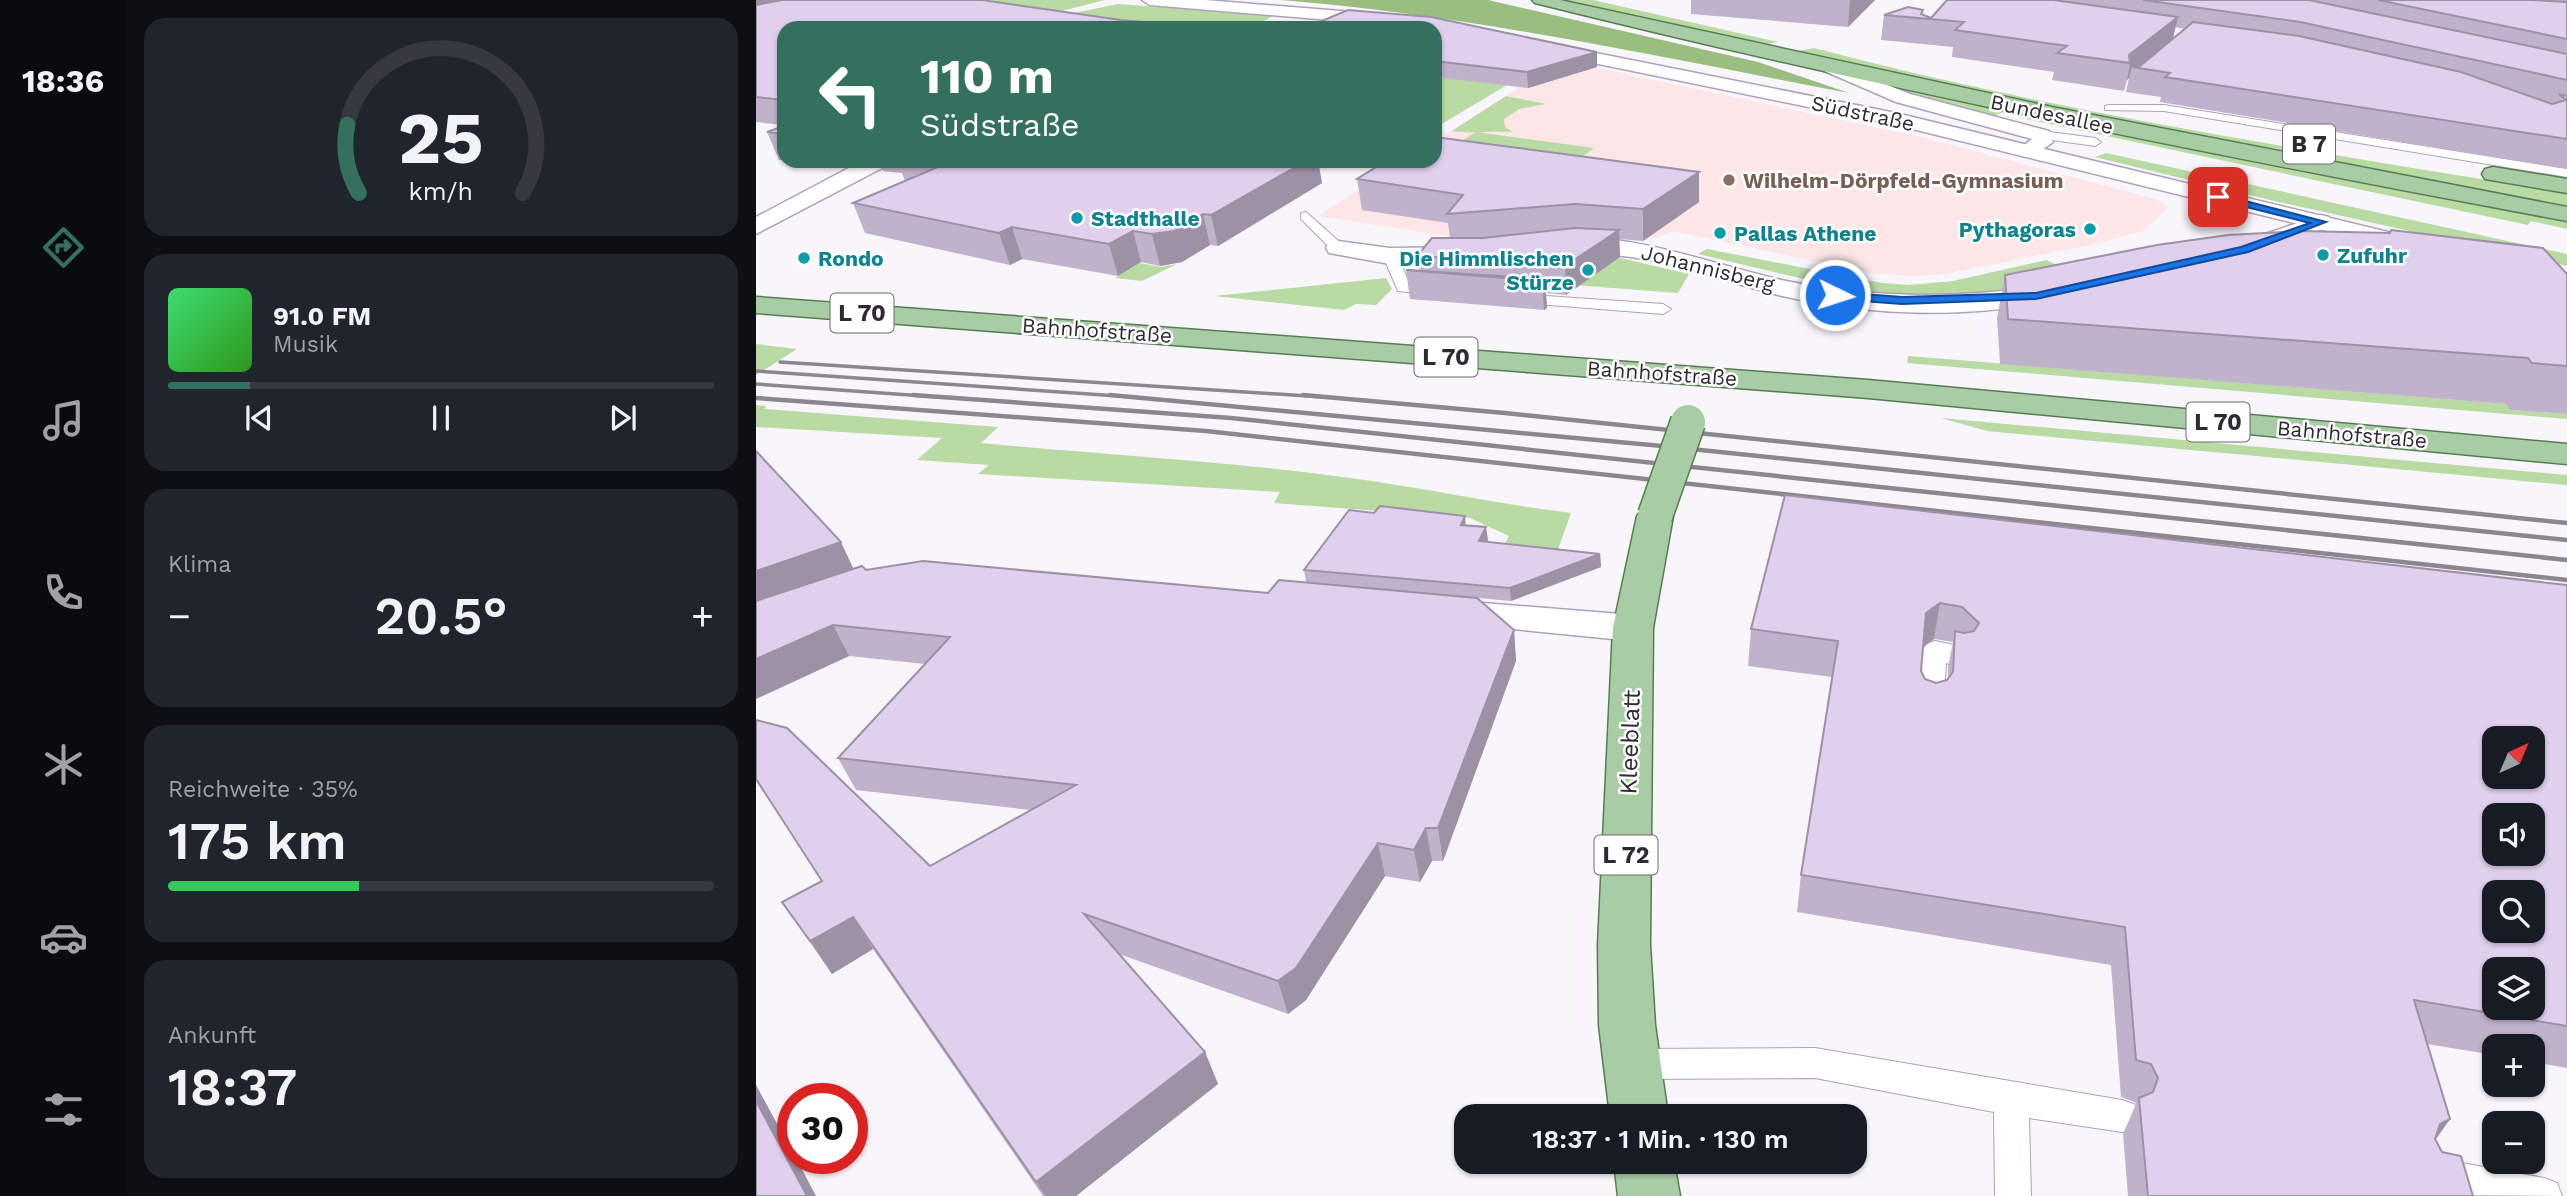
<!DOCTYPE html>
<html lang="de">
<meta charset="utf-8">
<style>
body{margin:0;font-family:"Work Sans",sans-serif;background:#20242c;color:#f1f3f6;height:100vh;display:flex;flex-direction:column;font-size:26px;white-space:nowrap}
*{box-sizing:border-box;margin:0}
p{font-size:23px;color:#9ea1a6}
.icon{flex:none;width:38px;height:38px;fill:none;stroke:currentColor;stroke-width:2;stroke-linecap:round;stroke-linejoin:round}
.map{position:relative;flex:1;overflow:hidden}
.details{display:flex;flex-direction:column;gap:18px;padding:18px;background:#0d0f14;width:630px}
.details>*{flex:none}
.banner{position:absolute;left:21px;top:21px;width:665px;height:147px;border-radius:21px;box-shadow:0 2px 5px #0004;background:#33715e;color:#fff;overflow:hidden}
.needle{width:46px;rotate:44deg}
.controls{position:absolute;left:1726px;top:726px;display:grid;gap:14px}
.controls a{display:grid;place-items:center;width:63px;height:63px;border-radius:14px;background:#171b24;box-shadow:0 2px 5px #0004;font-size:35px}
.speed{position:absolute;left:21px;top:1083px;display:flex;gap:14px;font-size:35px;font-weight:700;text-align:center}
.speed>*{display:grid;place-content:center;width:91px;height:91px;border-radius:50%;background:#171b24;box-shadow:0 2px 5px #0004;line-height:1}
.speed .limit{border:10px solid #d22;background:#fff;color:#111}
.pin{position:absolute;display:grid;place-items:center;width:60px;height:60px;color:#fff;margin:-30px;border-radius:14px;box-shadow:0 4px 10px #0006}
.me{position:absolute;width:77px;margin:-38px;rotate:94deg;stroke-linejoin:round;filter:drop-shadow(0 0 5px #0008)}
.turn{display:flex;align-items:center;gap:24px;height:147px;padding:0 28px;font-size:32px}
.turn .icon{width:91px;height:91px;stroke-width:2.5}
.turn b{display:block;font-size:49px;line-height:60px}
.big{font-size:52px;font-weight:600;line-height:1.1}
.details .card{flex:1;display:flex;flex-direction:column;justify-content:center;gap:10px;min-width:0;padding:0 24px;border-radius:21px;background:#20242c}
.details .dial{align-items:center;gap:0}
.dial svg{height:182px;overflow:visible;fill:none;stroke:#363941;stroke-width:7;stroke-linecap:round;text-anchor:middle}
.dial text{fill:#f1f3f6;stroke:none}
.song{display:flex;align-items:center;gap:21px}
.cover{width:84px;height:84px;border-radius:10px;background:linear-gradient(135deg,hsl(140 70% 55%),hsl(110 70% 35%))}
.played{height:7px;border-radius:4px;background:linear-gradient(90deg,#33715e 15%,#363941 15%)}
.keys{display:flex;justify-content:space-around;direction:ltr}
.heat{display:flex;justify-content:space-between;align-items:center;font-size:38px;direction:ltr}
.charge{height:10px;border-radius:5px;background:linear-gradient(90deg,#34c759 35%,#363941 0)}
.trip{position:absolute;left:698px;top:1104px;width:413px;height:70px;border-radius:21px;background:#171b24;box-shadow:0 2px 5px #0004;font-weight:600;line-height:70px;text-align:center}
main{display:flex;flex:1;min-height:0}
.tabs{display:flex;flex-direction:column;width:126px;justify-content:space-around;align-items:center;background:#090b0e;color:#9ea1a6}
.tabs .icon{width:49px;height:49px}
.tabs .selected{color:#33715e}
.tabs b{font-size:32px;color:#f1f3f6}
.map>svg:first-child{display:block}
.education{fill:#fce6e7}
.green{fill:#badaa4}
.forest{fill:#9abe80}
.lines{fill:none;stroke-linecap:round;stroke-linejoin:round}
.service-casing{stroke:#b0a0bc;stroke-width:2}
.minor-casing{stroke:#b0a0bc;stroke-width:3}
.tertiary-casing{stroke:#b0a0bc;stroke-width:3}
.primary-casing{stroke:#587d54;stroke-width:3}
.service{fill:#fff;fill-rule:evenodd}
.minor{fill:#fff;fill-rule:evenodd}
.tertiary{fill:#fff;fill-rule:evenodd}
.primary{fill:#a8cca3;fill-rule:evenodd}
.rail-far1{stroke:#8b868f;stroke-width:3.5}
.rail{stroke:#8b868f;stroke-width:4.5}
.primary-bridge-casing{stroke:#587d54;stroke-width:37;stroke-linecap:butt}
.primary-bridge{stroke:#a8cca3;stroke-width:34}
.wall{fill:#c1b2cc;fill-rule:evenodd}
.shaded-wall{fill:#9d91a6}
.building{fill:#e0cfed;stroke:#9d91a6;stroke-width:2;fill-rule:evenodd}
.route{fill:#1a73e8;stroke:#114b97;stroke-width:2}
.education-dot{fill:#8d6e63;stroke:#fff;stroke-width:2.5}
.culture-dot{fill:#0f9aa8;stroke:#fff;stroke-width:2.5}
.labels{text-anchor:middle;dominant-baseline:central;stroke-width:5;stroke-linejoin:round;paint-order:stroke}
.far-street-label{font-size:21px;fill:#2f2934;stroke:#fff}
.far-education-label{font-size:21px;font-weight:bold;fill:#785e54;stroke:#fff;text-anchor:start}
.far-culture-label{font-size:21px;font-weight:bold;fill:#0d838f;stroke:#fff;text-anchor:start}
.shield{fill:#fff;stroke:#6d6971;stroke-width:2}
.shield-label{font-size:23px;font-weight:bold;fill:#2f2934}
.street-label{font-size:24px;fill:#2f2934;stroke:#fff}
</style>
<main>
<nav class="tabs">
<b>18:36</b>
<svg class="icon selected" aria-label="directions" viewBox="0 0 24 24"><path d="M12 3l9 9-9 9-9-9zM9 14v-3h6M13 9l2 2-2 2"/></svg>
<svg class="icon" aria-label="music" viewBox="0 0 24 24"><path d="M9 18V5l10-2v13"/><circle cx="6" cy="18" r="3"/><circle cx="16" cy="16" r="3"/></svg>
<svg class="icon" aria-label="phone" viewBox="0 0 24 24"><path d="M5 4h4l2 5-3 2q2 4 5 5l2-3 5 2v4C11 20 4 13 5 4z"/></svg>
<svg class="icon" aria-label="climate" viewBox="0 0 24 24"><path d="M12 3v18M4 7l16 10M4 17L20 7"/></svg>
<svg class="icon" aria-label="car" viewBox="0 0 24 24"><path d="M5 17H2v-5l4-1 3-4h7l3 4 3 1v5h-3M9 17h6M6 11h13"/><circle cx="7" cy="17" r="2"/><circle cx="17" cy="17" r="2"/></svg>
<svg class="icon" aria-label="filters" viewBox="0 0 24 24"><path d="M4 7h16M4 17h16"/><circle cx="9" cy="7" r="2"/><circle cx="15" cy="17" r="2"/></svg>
</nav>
<section class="details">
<div class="card dial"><svg viewBox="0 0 100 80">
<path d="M14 69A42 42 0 1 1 86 69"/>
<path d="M14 69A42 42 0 0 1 9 39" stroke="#33715e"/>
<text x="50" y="56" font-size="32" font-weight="700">25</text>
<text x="50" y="72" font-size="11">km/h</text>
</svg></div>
<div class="card">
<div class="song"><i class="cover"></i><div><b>91.0 FM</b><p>Musik</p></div></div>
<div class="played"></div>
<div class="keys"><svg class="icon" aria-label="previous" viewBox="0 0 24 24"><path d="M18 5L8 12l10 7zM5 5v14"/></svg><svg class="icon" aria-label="pause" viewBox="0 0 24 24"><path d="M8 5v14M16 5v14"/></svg><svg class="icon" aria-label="next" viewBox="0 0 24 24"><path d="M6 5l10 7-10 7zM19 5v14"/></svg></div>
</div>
<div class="card"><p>Klima</p>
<div class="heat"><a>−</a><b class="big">20.5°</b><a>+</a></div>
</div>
<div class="card"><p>Reichweite · 35%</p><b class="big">175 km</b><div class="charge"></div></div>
<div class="card"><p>Ankunft</p><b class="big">18:37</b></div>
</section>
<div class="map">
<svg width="1811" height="1196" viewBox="0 0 1811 1196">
<rect width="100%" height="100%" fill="#f8f5fb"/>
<path class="education" d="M813 62 1164 137 1399 199 1413 207 1386 231 1348 242 1182 275 1153 276 1115 273 916 231 902 238 862 231 704 238 562 216 648 161H679V141L799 65Z"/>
<g class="green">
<path d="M126 0H349L294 14Z"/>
<path d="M801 0H837L1022 42 1006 45Z"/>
<path d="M362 4 518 15 508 21 582 28H283L313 14Z"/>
<path d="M1058 48C1305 113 1559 152 1811 193V206L1495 148 1036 52Z"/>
<path d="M679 76 751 85 679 128Z"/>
<path d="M1142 89 1146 90 1250 111 1236 117 1165 99Z"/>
<path d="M750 96 790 104 763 109 748 119 749 127 757 132C735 130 716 134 696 131Z"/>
<path d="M1270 115 1524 168 1811 222V229L1775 221 1772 225 1265 118Z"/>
<path d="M720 132 838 148 801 176 679 158Z"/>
<path d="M1350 153 1811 254V266L1510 199 1339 157Z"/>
<path d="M951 249 1126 283 1153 285 1197 281 1290 260 1329 278C1271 292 1202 302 1142 295 1075 288 1008 269 942 254Z"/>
<path d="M847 254 933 274 922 293 792 283Z"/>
<path d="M384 263 405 267 421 264 386 281 359 278Z"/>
<path d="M630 278 636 289 620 305 600 304 588 310 458 296Z"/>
<path d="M0 344 41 349 0 375Z"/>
<path d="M1152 356 1750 404 1755 410 1811 414V419L1151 363Z"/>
<path d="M0 405 10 406 9 409 242 427 225 443C365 456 508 463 647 486 703 495 758 506 815 513L800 555 746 549 753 536 714 518 518 503 524 492 222 474 233 465 161 460 186 438 0 427Z"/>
<path d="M1185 418 1811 475V485L1231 431Z"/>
</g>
<path class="forest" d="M525 0H732L1002 62 1093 93C903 57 713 15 525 0Z"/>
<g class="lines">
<defs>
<g id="service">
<path d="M1353 105H1408L1811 169V177L1408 111 1349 110V106Z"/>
<path d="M1286 131 1339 138 1345 142 1339 146 1282 138V132Z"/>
<path d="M550 212 587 245V251H577L545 219V213Z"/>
<path d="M634 252 641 256 654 284 688 290V296L642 291 627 256Z"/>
<path d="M761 294 907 304 915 309 907 314 755 302V296Z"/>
<path d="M1179 641 1198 645 1213 659 1210 665 1201 667 1190 663 1187 708 1183 714 1174 717 1165 714 1161 708 1167 649 1171 644Z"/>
<path d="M1059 1048 1366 1100 1378 1104 1383 1116 1378 1128 1366 1132 1273 1118 1275 1196H1239L1238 1112 1059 1078 877 1079 865 1075 860 1064 865 1053 877 1049Z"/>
<path d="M1684 1159 1788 1178 1801 1183 1806 1196 1684 1195 1671 1189 1666 1177 1671 1165Z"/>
</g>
<g id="minor">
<path d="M1072 61 1154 94 1293 131 1297 142 1279 155H1265L1261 151 1276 139 1140 102 1066 70 1063 66Z"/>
<path d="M106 161H133L130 166 0 234V217Z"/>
<path d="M1565 215 1573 217 1577 222 1573 227 1492 255 1483 253 1480 248 1483 243Z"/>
<path d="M842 238C908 244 967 267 1030 281 1117 299 1210 299 1297 284L1306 286 1310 292 1306 298C1218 320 1114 316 1026 296 984 286 944 271 903 262 884 258 864 255 845 254 830 253 816 256 802 252L799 247 802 242Z"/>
<path d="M582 241 634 248 713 247 722 250 726 255 722 260 713 263 634 264 573 253 570 248 573 243Z"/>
<path d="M690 600 877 615 891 619 897 628 891 637 877 641 676 621 670 612 676 603Z"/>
</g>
<g id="tertiary">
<path d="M386 0H449L634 15 642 20 634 25 394 5Z"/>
<path d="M790 43 1140 113 1665 240 1668 245 1665 250 1656 252 1140 125 784 52 781 48 784 44Z"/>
</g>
<g id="primary">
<path d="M776 0H804L1296 107 1811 207V221C1466 157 1120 88 779 3Z"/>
<path d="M1737 167 1811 179V193L1729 179 1726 174 1729 169Z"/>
<path d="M0 297 1112 380 1811 444V464L1112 398 0 313Z"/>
<path d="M899 505 911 509 917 516 897 628 894 945 899 1025 912 1116H854L843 1025 842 945 857 628 881 516 887 509Z"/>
<path d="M858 1162H918L924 1196H862Z"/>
</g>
</defs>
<use href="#service" class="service-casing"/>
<use href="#minor" class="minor-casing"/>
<use href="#tertiary" class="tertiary-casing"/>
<use href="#primary" class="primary-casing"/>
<use href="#service" class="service"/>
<use href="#minor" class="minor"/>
<use href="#tertiary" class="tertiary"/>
<use href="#primary" class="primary"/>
<g class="rail-far1">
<path d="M24 362 567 397"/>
<path d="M0 371 377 397"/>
<path d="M0 384 182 397"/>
</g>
<g class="rail">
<path d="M157 395 475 418 1811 560"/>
<path d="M354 395 906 446 1811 540"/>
<path d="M547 395 749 413 1811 523"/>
<path d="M0 398 450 431 1811 580"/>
</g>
<defs>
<path id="primary-bridge" d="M899 516 932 422"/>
</defs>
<use href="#primary-bridge" class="primary-bridge-casing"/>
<use href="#primary-bridge" class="primary-bridge"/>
</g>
<g class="wall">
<path d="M0 0 28 28V125L0 122Z"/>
<path d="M935 0H1119L1092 27 935 14Z"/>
<path d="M1191 0H1553L1558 1V0H1811V169L1404 102 1405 97 1370 92 1373 78 1371 80 1368 91 1296 80 1298 72 1196 57 1197 47 1125 40 1128 15 1167 10 1166 15 1175 18ZM1419 27 1429 29 1417 39Z"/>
<path d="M679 28 841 67 772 88 679 77Z"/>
<path d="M28 126V160H23L11 132Z"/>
<path d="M35 161H101L89 167Z"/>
<path d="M123 161H562L566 183 462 246 454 245 426 262 404 266 385 262 362 276 266 259 254 265 109 233 97 203 149 181 146 173 127 171Z"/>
<path d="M943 172V202L887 241 863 239 864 257 810 295 790 293 791 308 788 310 654 299 650 270 663 271 661 256 694 238 692 223 606 210 601 179Z"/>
<path d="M1811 274V414L1754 410 1750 404 1244 364 1241 318 1249 275Z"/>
<path d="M0 451 97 568 512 593 550 582 548 570 710 525 732 540 731 542 844 554 845 567 755 601 722 598 758 630 760 661 687 861H676L664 882 629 876 550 1000 532 1014 363 954 449 1052 462 1084 320 1196H287L117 949 76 974 26 902 174 866 274 810 100 790 82 758 169 664 93 656 0 699Z"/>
<path d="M1029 495 1811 585V1068L1776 1062V1046H1738V1055L1671 1044 1694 1119 1679 1140 1686 1152 1717 1196H1372L1367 1134 1380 1104 1379 1102 1365 1097 1355 965 1041 912 1045 875 1076 677 992 666 995 629ZM1178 639 1197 642 1192 667V679L1191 680 1180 683 1169 679 1165 671 1167 647Z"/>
</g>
<g class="shaded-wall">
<path d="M0 0H32L0 16Z"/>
<path d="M1094 0H1119L1092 27Z"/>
<path d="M1422 17 1416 42 1385 68 1376 67 1373 78 1371 80 1374 63 1373 55Z"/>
<path d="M841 52V67L772 88 771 72Z"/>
<path d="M87 161H101L89 167Z"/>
<path d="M550 161H562L566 183 462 246 455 215Z"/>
<path d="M943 172V202L887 241V209Z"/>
<path d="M447 214 454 245 426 262 404 266 396 234Z"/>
<path d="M256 227 266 259 254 265 243 233Z"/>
<path d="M863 230 864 257 810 295 809 266Z"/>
<path d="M377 231 385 262 362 276 353 244Z"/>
<path d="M789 279 791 308 788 310 786 281Z"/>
<path d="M709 516 710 529 705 525Z"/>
<path d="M730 527 732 540 724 554 723 541Z"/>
<path d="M85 542 99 572 0 607V571Z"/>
<path d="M844 554 845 567 755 601 754 588Z"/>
<path d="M1184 603 1178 639 1164 649 1170 613Z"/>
<path d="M77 625 93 656 0 699V659Z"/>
<path d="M758 630 760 661 687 861 682 828Z"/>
<path d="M670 828 676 861 664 882 658 850Z"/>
<path d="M622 843 629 876 550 1000 532 1014 522 981Z"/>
<path d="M97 917 117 949 76 974 54 941Z"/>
<path d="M449 1052 462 1084 320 1196H289L280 1182Z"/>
<path d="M0 1085 37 1153V1158H40L60 1196H51L0 1101Z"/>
<path d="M1694 1119 1668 1156 1684 1124Z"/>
</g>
<g class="building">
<path d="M26 0H226L365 20 456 28H28V100L0 97V5Z"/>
<path d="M1191 0H1297L1422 17 1373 55 1374 63 1301 53 1311 46 1199 30 1208 22 1128 15 1152 7 1167 10 1165 14 1175 18Z"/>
<path d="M1387 0H1553L1811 54V80L1544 22Z"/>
<path d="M1622 0H1775L1811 2V39Z"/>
<path d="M592 10 675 17 841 52 771 72 679 61V28H549Z"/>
<path d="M1437 22 1543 36 1705 72 1796 104 1810 100 1803 94 1811 96V139L1409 77 1414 73 1376 67 1384 66Z"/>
<path d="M28 126V134L11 132Z"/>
<path d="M679 137 943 172 887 209 819 204 691 214 707 195 601 179 630 161H679Z"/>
<path d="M141 161H550L455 215 447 214 418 231 396 234 377 231 353 244 256 227 243 233 97 203 182 167Z"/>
<path d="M819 228 863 230 809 266 661 256 676 238H727Z"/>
<path d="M1635 230 1787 248 1811 274V366L1776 363 1772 358 1252 319 1249 275 1401 245 1472 235 1544 231 1634 233Z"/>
<path d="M650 270 789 279 786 281Z"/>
<path d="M0 451 85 542 0 571Z"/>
<path d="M1029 495 1811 585V1026L1658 1000 1694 1119 1684 1124 1679 1139 1686 1152 1705 1156 1717 1196H1392L1383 1098 1397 1092 1402 1078 1395 1064 1380 1060 1369 927 1045 875 1082 641 995 629ZM1184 603 1206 607 1223 623 1218 631 1208 633 1199 631 1197 672 1191 680 1180 683 1169 679 1165 671 1170 613ZM1738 738H1776V777H1738ZM1738 816H1776V854H1738ZM1738 892H1776V931H1738ZM1738 970H1776V1008H1738Z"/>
<path d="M624 506 709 516 705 525 730 527 723 541 844 554 754 588 548 570 593 510 618 513Z"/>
<path d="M167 561 512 593 523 580 721 598 758 630 682 828H670L658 850 622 843 540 968 522 981 328 914 449 1052 280 1182 97 917 54 941 26 902 66 881 0 779V720L31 728 174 866 320 785 82 758 194 637 77 625 0 659V601L106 566 110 570Z"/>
<path d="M0 1101 51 1196H0Z"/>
</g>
<path class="route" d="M1462 194 1570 222 1492 252 1280 299 1146 304 1079 299 1073 295 1079 292 1146 297 1280 293 1485 247 1554 223 1459 199Z"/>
<circle class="education-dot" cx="973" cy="180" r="7"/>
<g class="culture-dot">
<circle cx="321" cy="218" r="7"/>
<circle cx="1334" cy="229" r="7"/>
<circle cx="964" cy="233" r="7"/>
<circle cx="1567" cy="255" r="7"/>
<circle cx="48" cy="258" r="7"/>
<circle cx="832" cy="270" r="7"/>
</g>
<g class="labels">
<g class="far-street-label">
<text transform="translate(1107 113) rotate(12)">Südstraße</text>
<text transform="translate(1296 114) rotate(12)">Bundesallee</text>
<text transform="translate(952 268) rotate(14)">Johannisberg</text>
<text transform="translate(341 330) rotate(4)">Bahnhofstraße</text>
<text transform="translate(906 373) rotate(4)">Bahnhofstraße</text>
<text transform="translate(1596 434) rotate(5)">Bahnhofstraße</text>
</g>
<g class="far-education-label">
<text x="987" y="180">Wilhelm-Dörpfeld-Gymnasium</text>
</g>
<g class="far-culture-label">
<text x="335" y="218">Stadthalle</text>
<text x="1320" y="229" text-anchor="end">Pythagoras</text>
<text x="978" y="233">Pallas Athene</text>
<text x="1581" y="255">Zufuhr</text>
<text x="62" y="258">Rondo</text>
<text x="818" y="258" text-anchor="end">Die Himmlischen<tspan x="818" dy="24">Stürze</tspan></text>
</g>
<g class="shield">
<rect x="1527" y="124.5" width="52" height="39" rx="5"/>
<rect x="74.5" y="293.5" width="63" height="39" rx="5"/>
<rect x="658.5" y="337.5" width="63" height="39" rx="5"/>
<rect x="1430.5" y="402.5" width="63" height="39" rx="5"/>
<rect x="838.5" y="835.5" width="63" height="39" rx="5"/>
</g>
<g class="shield-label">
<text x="1553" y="144">B 7</text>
<text x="106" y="313">L 70</text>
<text x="690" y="357">L 70</text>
<text x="1462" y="422">L 70</text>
<text x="870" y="855">L 72</text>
</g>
<g class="street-label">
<text transform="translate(874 742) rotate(-88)">Kleeblatt</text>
</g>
</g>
</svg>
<div class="controls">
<a><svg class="needle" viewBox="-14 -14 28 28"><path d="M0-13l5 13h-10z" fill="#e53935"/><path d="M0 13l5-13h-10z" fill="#9ea1a6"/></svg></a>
<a><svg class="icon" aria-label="sound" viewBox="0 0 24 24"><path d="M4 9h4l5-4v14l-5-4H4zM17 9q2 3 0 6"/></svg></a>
<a><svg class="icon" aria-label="search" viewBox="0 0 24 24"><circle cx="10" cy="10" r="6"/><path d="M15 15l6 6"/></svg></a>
<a><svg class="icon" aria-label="layers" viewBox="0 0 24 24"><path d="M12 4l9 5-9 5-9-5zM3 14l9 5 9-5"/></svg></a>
<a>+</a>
<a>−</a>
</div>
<div class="speed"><div class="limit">30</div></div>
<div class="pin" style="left:1462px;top:197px;background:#d93025"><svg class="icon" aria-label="arrive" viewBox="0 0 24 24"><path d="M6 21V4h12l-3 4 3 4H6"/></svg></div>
<svg class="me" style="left:1079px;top:295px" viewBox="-20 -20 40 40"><circle r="17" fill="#1a73e8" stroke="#fff" stroke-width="3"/><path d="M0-11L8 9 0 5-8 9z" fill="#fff"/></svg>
<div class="trip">18:37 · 1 Min. · 130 m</div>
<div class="banner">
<div class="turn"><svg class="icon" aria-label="left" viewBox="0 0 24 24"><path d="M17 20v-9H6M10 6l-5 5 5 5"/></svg><div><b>110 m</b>Südstraße</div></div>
</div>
</div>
</main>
